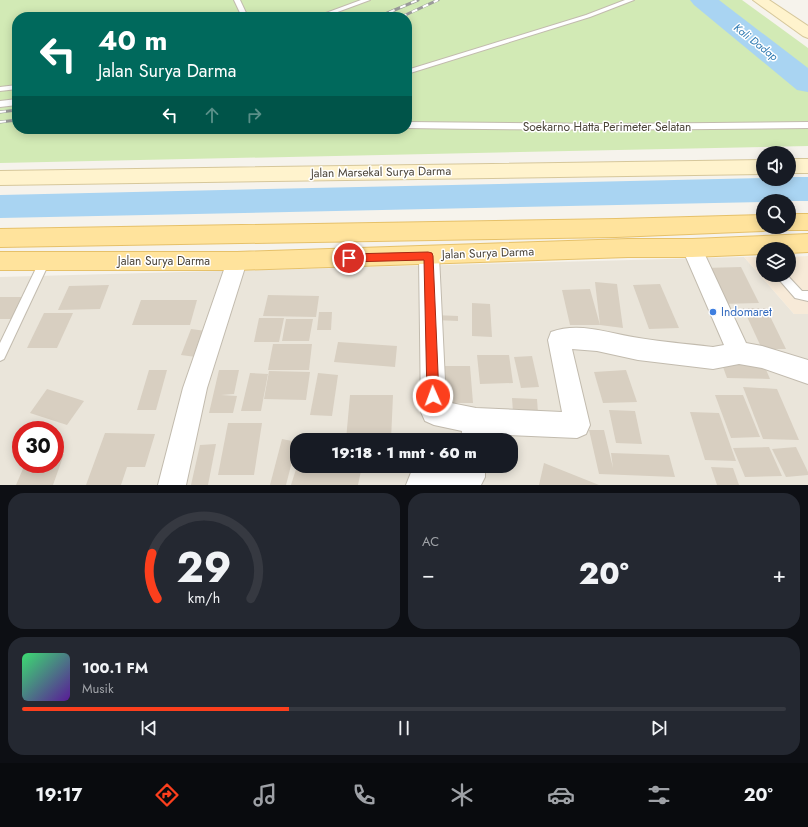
<!DOCTYPE html>
<html lang="id">
<meta charset="utf-8">
<style>
body{margin:0;font-family:Jost,sans-serif;background:#242831;color:#f1f3f6;height:100vh;display:flex;flex-direction:column;font-size:15px;white-space:nowrap}
*{box-sizing:border-box;margin:0}
p{font-size:13px;color:#9ea1a6}
.icon{flex:none;width:22px;height:22px;fill:none;stroke:currentColor;stroke-width:2;stroke-linecap:round;stroke-linejoin:round}
.map{position:relative;height:485px;overflow:hidden}
.details{display:flex;flex-direction:column;gap:8px;padding:8px;background:#0d0f14;flex:1}
.details>*{flex:none}
.top-card{position:absolute;left:12px;top:12px;width:400px;height:122px;border-radius:16px;box-shadow:0 2px 10px #0003;background:#00695c;color:#fff;overflow:hidden}
.controls{position:absolute;left:756px;top:146px;display:grid;gap:8px}
.controls a{display:grid;place-items:center;width:40px;height:40px;border-radius:50%;background:#171b24;box-shadow:0 2px 10px #0003;font-size:20px}
.speed{position:absolute;left:12px;top:421px;display:flex;gap:8px;font-size:20px;font-weight:700;text-align:center}
.speed>*{display:grid;place-content:center;width:52px;height:52px;border-radius:50%;background:#171b24;box-shadow:0 2px 10px #0003;line-height:1}
.speed .limit{border:6px solid #d22;background:#fff;color:#111}
.pin{position:absolute;display:grid;place-items:center;width:34px;height:34px;color:#fff;margin:-17px;border:2px solid #fff;border-radius:50%;box-shadow:0 1px 4px #0007}
.me{position:absolute;width:44px;margin:-22px;rotate:358deg;stroke-linejoin:round;filter:drop-shadow(0 0 3px #0008)}
.turn{display:flex;align-items:center;gap:14px;height:84px;padding:0 20px;font-size:18px}
.turn .icon{width:52px;height:52px;stroke-width:2.5}
.turn b{display:block;font-size:28px;line-height:34px}
.lanes{display:flex;align-items:center;height:38px;padding:0 20px;background:#0003;justify-content:center;gap:20px;direction:ltr}
.lanes .off{opacity:.35}
.big{font-size:30px;font-weight:800;line-height:1.1}
.details .tile{flex:1;display:flex;flex-direction:column;justify-content:center;gap:6px;min-width:0;padding:0 14px;border-radius:16px;background:#242831}
.details .dial{align-items:center;gap:0}
.dial svg{height:104px;overflow:visible;fill:none;stroke:#363941;stroke-width:7;stroke-linecap:round;text-anchor:middle}
.dial text{fill:#f1f3f6;stroke:none}
.song{display:flex;align-items:center;gap:12px}
.cover{width:48px;height:48px;border-radius:6px;background:linear-gradient(135deg,hsl(140 70% 55%),hsl(270 70% 35%))}
.played{height:4px;border-radius:2px;background:linear-gradient(90deg,#fc3f1d 35%,#363941 35%)}
.keys{display:flex;justify-content:space-around;direction:ltr}
.heat{display:flex;justify-content:space-between;align-items:center;font-size:22px;direction:ltr}
.details .tiles{flex:1;display:grid;gap:8px;grid-template-columns:1fr 1fr}
.tile:last-child{grid-column:span 2}
.trip{position:absolute;left:290px;top:433px;width:228px;height:40px;border-radius:16px;background:#171b24;box-shadow:0 2px 10px #0003;font-weight:800;line-height:40px;text-align:center}
.menu{display:flex;height:64px;justify-content:space-around;align-items:center;background:#090b0e;color:#9ea1a6}
.menu .icon{width:28px;height:28px}
.menu .current{color:#fc3f1d}
.menu b{font-size:18px;color:#f1f3f6}
.map>svg:first-child{display:block}
.residential{fill:#eae5da;fill-rule:evenodd}
.commercial{fill:#f7ead8}
.green{fill:#d2eab5;fill-rule:evenodd}
.water{fill:#a9d4f2}
.lines{fill:none;stroke-linecap:round;stroke-linejoin:round}
.river{fill:#a9d4f2;fill-rule:evenodd}
.building{fill:#d8cfc1}
.lane-casing{stroke:#c2bbae;stroke-width:2}
.street-casing{stroke:#c2bbae;stroke-width:2}
.secondary-casing{stroke:#d6c79b;stroke-width:2}
.primary-casing{stroke:#e6c16a;stroke-width:2}
.lane{fill:#fff;fill-rule:evenodd}
.street{fill:#fff;fill-rule:evenodd}
.secondary{fill:#fff3cd;fill-rule:evenodd}
.primary{fill:#ffe39c;fill-rule:evenodd}
.rail-casing{stroke:#9a9a9a;stroke-width:3}
.rail{stroke:#fff;stroke-width:2;stroke-dasharray:6;stroke-linecap:butt}
.route{fill:#fc3f1d;stroke:#a42913}
.shop-dot{fill:#3f7fe0;stroke:#fff;stroke-width:1.5}
.labels{text-anchor:middle;dominant-baseline:central;stroke-width:3;stroke-linejoin:round;paint-order:stroke}
.far-water-label{font-size:11px;font-style:italic;fill:#2e7ab2;stroke:#fff}
.street-label{font-size:12px;fill:#4b4439;stroke:#fff}
.shop-label{font-size:12px;fill:#366cbe;stroke:#fff;text-anchor:start}
</style>
<div class="map">
<svg width="808" height="485" viewBox="0 0 808 485">
<rect width="100%" height="100%" fill="#f6f3ec"/>
<path class="residential" d="M744 257 794 314H808V485H0V277ZM21 430H55V464H21ZM297 440H511V466H297Z"/>
<path class="commercial" d="M808 256V314H794L744 257H763V275H789V257Z"/>
<path class="green" d="M0 0H742L808 48V146L0 163ZM17 17H407V129H17Z"/>
<path class="water" d="M789 177H808V201H763V202L0 218V195L763 178 789 179Z"/>
<g class="lines">
<path class="river" d="M690 0H719L808 68V92L797 90 694 5Z"/>
</g>
<g class="building">
<path d="M741 267 759 303 721 304 704 268Z"/>
<path d="M595 282 617 284 623 328 600 325H570L562 290 590 289 600 325Z"/>
<path d="M660 284 679 328 649 329 633 285Z"/>
<path d="M109 285 100 309 58 310 69 286Z"/>
<path d="M268 295 319 296 316 317 263 316Z"/>
<path d="M0 297H25L13 319H0Z"/>
<path d="M141 300H197L190 325H132Z"/>
<path d="M472 303 490 304 492 337 472 336Z"/>
<path d="M743 308H766L786 349H762Z"/>
<path d="M319 312H332L331 330H317Z"/>
<path d="M44 313H73L57 348H27Z"/>
<path d="M434 315 458 316V321L434 320Z"/>
<path d="M259 318H284L279 342H254Z"/>
<path d="M286 319H313L309 341H282Z"/>
<path d="M191 329 206 331 196 357 181 355Z"/>
<path d="M338 342 397 346 395 367 334 362Z"/>
<path d="M273 344H312L309 370H268Z"/>
<path d="M477 355H509L513 383 480 384Z"/>
<path d="M532 356 539 387 521 388 514 357Z"/>
<path d="M720 359 762 360 770 379 727 378Z"/>
<path d="M436 366H470L473 403H437Z"/>
<path d="M149 370H167L156 410H137Z"/>
<path d="M219 370H239L234 394 221 395 237 396 233 413H209Z"/>
<path d="M626 370 637 402 603 403 594 372Z"/>
<path d="M269 371 310 372 306 400 264 399Z"/>
<path d="M250 373 268 374 261 411H241Z"/>
<path d="M318 373 338 375 332 416 310 415Z"/>
<path d="M743 387 777 389 799 440 763 439Z"/>
<path d="M47 389 84 401 67 425 30 413Z"/>
<path d="M350 395H393L391 440H346Z"/>
<path d="M715 395H743L760 437 731 438Z"/>
<path d="M512 398 537 399 538 413 513 412Z"/>
<path d="M609 410 635 411 642 444 616 443Z"/>
<path d="M690 412 719 413 736 461 705 460Z"/>
<path d="M228 423H262L254 475H218Z"/>
<path d="M589 430H604L613 468 611 453 669 455 675 477 599 474Z"/>
<path d="M105 433 155 434 145 467H127L121 485H86Z"/>
<path d="M282 439 297 442 286 485H270Z"/>
<path d="M216 444 208 485H191L200 445Z"/>
<path d="M769 447 782 476 745 477 733 448Z"/>
<path d="M796 447 808 472V475L786 477 772 449Z"/>
<path d="M55 454H64L53 485H16L25 464H55Z"/>
<path d="M544 463 599 485H539Z"/>
<path d="M297 466H362L358 485H291Z"/>
<path d="M711 467 733 468 739 485H717Z"/>
</g>
<g class="lines">
<defs>
<g id="lane">
<path d="M234 0H240L248 17H242Z"/>
<path d="M361 0H370L324 17H315Z"/>
<path d="M625 0H634L590 17 407 74V70L586 15Z"/>
<path d="M17 85V89L0 91V87Z"/>
<path d="M17 99V105L0 107V101Z"/>
<path d="M407 122 608 124 808 122V128C674 130 541 130 407 128Z"/>
<path d="M45 257 49 258 50 261 4 359 0 361V343L41 258Z"/>
<path d="M775 275H787L802 291H808V301L795 298Z"/>
</g>
<g id="street">
<path d="M692 240 699 242 746 343 762 346 808 360V384L762 368 739 364 713 369 638 360 597 351 572 349 590 425 586 434 577 438 487 434V440H461L462 431 434 425 425 421 421 412 419 256 422 250 429 248 436 250 439 256 446 402 476 408 562 412 548 340 551 332C580 321 610 334 639 338 664 342 688 344 713 347L724 345 682 248 685 242Z"/>
<path d="M237 252 244 255 247 261 207 388 186 485H158L183 388 227 261 230 255Z"/>
<path d="M422 466H485V477L481 485H406L412 470Z"/>
</g>
<g id="secondary">
<path d="M753 0H769L808 26V38L803 36Z"/>
<rect x="789" y="159" width="19" height="14"/>
<path d="M763 160V174L0 185V171Z"/>
</g>
<g id="primary">
<path d="M789 214H808V230H789L781 228 789 227Z"/>
<path d="M763 215V227H772L771 229 763 231 616 237 0 247V229L616 219Z"/>
<path d="M808 234V252L789 253V249H763V254L692 257H628L237 270H0V252H237L628 239H692Z"/>
</g>
</defs>
<use href="#lane" class="lane-casing"/>
<use href="#street" class="street-casing"/>
<use href="#secondary" class="secondary-casing"/>
<use href="#primary" class="primary-casing"/>
<use href="#lane" class="lane"/>
<use href="#street" class="street"/>
<use href="#secondary" class="secondary"/>
<use href="#primary" class="primary"/>
<defs>
<g id="rail">
<path d="M378 17 418 0"/>
<path d="M401 17 438 0"/>
<path d="M0 112 17 110"/>
<path d="M0 122 17 120"/>
</g>
</defs>
<use href="#rail" class="rail-casing"/>
<use href="#rail" class="rail"/>
</g>
<path class="route" d="M428 252 432 253 433 256 439 396 437 400 433 402 429 400 427 396 424 260 349 262 345 261 344 258 345 255 349 254Z"/>
<circle class="shop-dot" cx="713" cy="312" r="4"/>
<g class="labels">
<g class="far-water-label">
<text transform="translate(756 42) rotate(38)">Kali Dadap</text>
</g>
<g class="street-label">
<text x="607" y="127">Soekarno Hatta Perimeter Selatan</text>
<text transform="translate(381 172) rotate(-1)">Jalan Marsekal Surya Darma</text>
<text transform="translate(488 253) rotate(-2)">Jalan Surya Darma</text>
<text x="164" y="261">Jalan Surya Darma</text>
</g>
<g class="shop-label">
<text x="721" y="312">Indomaret</text>
</g>
</g>
</svg>
<div class="controls">
<a><svg class="icon" aria-label="sound" viewBox="0 0 24 24"><path d="M4 9h4l5-4v14l-5-4H4zM17 9q2 3 0 6"/></svg></a>
<a><svg class="icon" aria-label="search" viewBox="0 0 24 24"><circle cx="10" cy="10" r="6"/><path d="M15 15l6 6"/></svg></a>
<a><svg class="icon" aria-label="layers" viewBox="0 0 24 24"><path d="M12 4l9 5-9 5-9-5zM3 14l9 5 9-5"/></svg></a>
</div>
<div class="speed"><div class="limit">30</div></div>
<div class="pin" style="left:349px;top:258px;background:#d93025"><svg class="icon" aria-label="arrive" viewBox="0 0 24 24"><path d="M6 21V4h12l-3 4 3 4H6"/></svg></div>
<svg class="me" style="left:433px;top:396px" viewBox="-20 -20 40 40"><circle r="17" fill="#fc3f1d" stroke="#fff" stroke-width="3"/><path d="M0-11L8 9 0 5-8 9z" fill="#fff"/></svg>
<div class="trip">19:18 · 1 mnt · 60 m</div>
<div class="top-card">
<div class="turn"><svg class="icon" aria-label="left" viewBox="0 0 24 24"><path d="M17 20v-9H6M10 6l-5 5 5 5"/></svg><div><b>40 m</b>Jalan Surya Darma</div></div>
<div class="lanes"><svg class="icon" aria-label="left" viewBox="0 0 24 24"><path d="M17 20v-9H6M10 6l-5 5 5 5"/></svg><svg class="icon off" aria-label="ahead" viewBox="0 0 24 24"><path d="M12 20V5M6 11l6-6 6 6"/></svg><svg class="icon off" aria-label="right" viewBox="0 0 24 24"><path d="M7 20v-9h11M14 6l5 5-5 5"/></svg></div>
</div>
</div>
<section class="details">
<div class="tiles">
<div class="tile dial"><svg viewBox="0 0 100 80">
<path d="M14 69A42 42 0 1 1 86 69"/>
<path d="M14 69A42 42 0 0 1 10 34" stroke="#fc3f1d"/>
<text x="50" y="56" font-size="32" font-weight="700">29</text>
<text x="50" y="72" font-size="11">km/h</text>
</svg></div>
<div class="tile"><p>AC</p>
<div class="heat"><a>−</a><b class="big">20°</b><a>+</a></div>
</div>
<div class="tile">
<div class="song"><i class="cover"></i><div><b>100.1 FM</b><p>Musik</p></div></div>
<div class="played"></div>
<div class="keys"><svg class="icon" aria-label="previous" viewBox="0 0 24 24"><path d="M18 5L8 12l10 7zM5 5v14"/></svg><svg class="icon" aria-label="pause" viewBox="0 0 24 24"><path d="M8 5v14M16 5v14"/></svg><svg class="icon" aria-label="next" viewBox="0 0 24 24"><path d="M6 5l10 7-10 7zM19 5v14"/></svg></div>
</div>
</div>
</section>
<nav class="menu">
<b>19:17</b>
<svg class="icon current" aria-label="directions" viewBox="0 0 24 24"><path d="M12 3l9 9-9 9-9-9zM9 14v-3h6M13 9l2 2-2 2"/></svg>
<svg class="icon" aria-label="music" viewBox="0 0 24 24"><path d="M9 18V5l10-2v13"/><circle cx="6" cy="18" r="3"/><circle cx="16" cy="16" r="3"/></svg>
<svg class="icon" aria-label="phone" viewBox="0 0 24 24"><path d="M5 4h4l2 5-3 2q2 4 5 5l2-3 5 2v4C11 20 4 13 5 4z"/></svg>
<svg class="icon" aria-label="climate" viewBox="0 0 24 24"><path d="M12 3v18M4 7l16 10M4 17L20 7"/></svg>
<svg class="icon" aria-label="car" viewBox="0 0 24 24"><path d="M5 17H2v-5l4-1 3-4h7l3 4 3 1v5h-3M9 17h6M6 11h13"/><circle cx="7" cy="17" r="2"/><circle cx="17" cy="17" r="2"/></svg>
<svg class="icon" aria-label="filters" viewBox="0 0 24 24"><path d="M4 7h16M4 17h16"/><circle cx="9" cy="7" r="2"/><circle cx="15" cy="17" r="2"/></svg>
<b>20°</b>
</nav>
